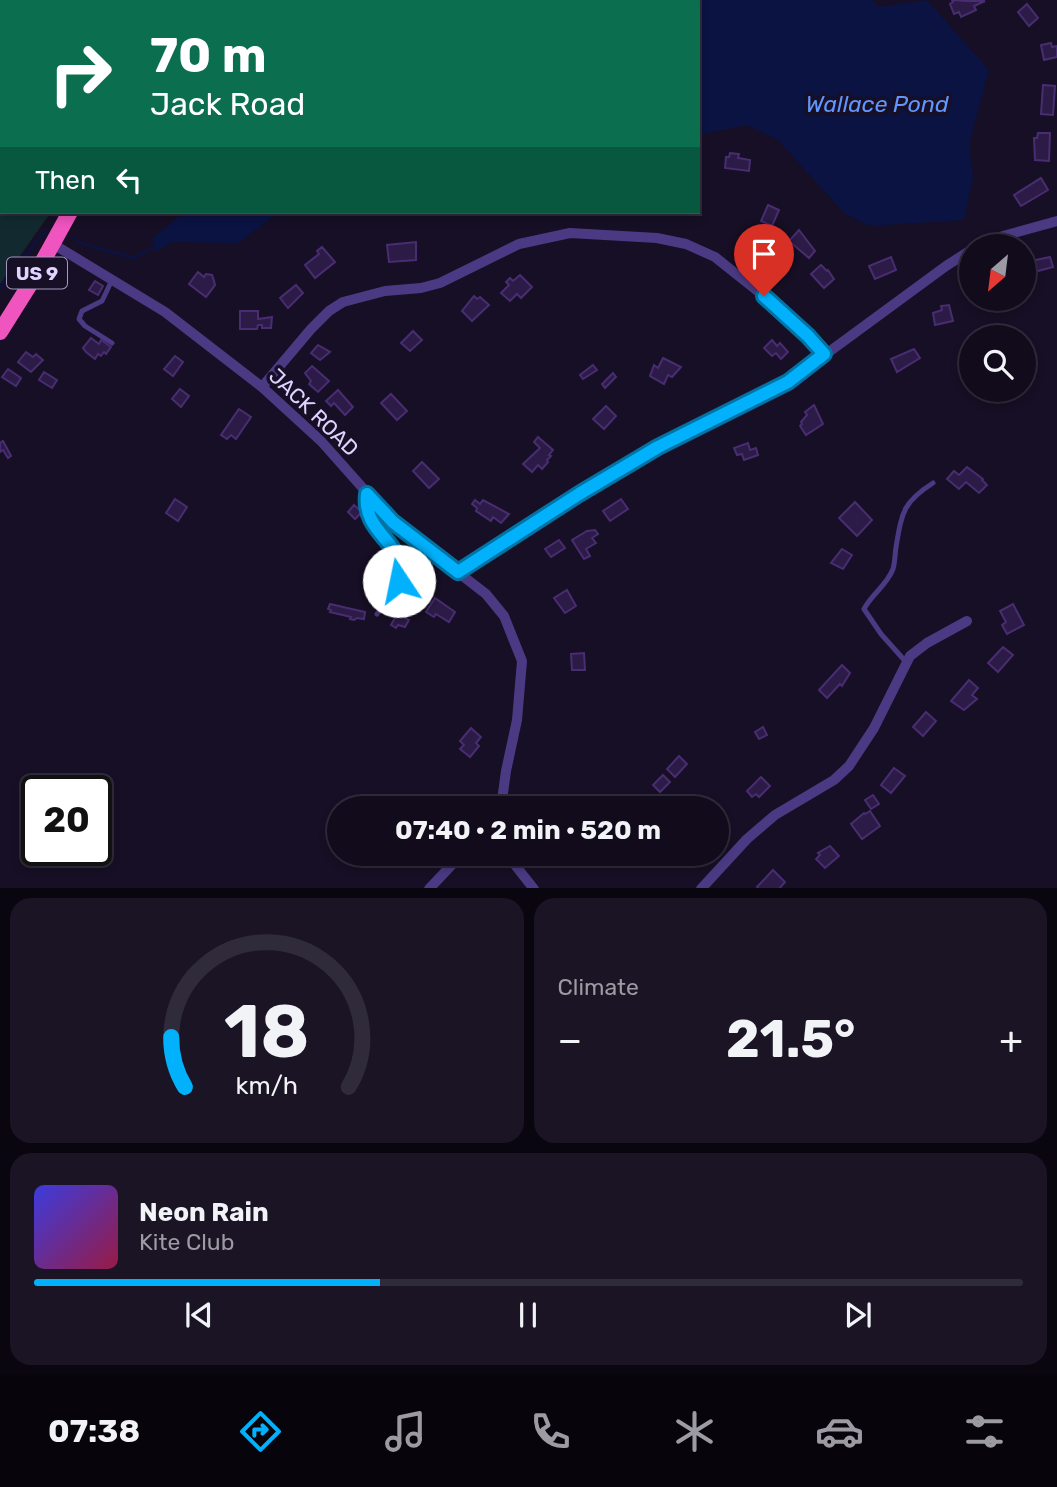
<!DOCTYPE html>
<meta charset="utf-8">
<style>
body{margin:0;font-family:Rubik,sans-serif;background:#1a1425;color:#f1f3f6;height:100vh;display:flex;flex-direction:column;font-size:26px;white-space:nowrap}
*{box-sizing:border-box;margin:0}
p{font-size:23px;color:#9c9ba3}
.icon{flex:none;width:38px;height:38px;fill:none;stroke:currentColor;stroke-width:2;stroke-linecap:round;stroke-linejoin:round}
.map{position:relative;height:888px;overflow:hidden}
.sheet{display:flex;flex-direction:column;gap:10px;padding:10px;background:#09060f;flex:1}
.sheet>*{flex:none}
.guide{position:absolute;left:0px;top:0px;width:700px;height:214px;box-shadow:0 4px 10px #0003,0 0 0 2px #302b3b;background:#0b6e4f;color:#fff;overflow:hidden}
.needle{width:46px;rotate:208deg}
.fabs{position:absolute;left:959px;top:234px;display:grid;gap:14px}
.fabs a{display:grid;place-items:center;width:77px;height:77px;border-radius:50%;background:#110b1c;box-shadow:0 4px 10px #0003,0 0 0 2px #302b3b;font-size:35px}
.speed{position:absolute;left:21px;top:775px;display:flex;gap:14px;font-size:35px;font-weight:700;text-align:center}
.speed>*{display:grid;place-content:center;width:91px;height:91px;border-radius:50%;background:#110b1c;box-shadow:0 4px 10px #0003,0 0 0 2px #302b3b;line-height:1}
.speed .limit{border:4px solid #111;border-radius:10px;background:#fff;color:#111}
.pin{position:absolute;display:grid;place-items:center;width:60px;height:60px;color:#fff;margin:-72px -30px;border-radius:50% 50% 50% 0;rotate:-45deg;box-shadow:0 0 7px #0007}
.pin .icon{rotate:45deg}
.me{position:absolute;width:77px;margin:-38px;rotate:349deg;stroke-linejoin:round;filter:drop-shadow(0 0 5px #0008)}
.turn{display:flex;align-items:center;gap:24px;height:147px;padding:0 35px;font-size:32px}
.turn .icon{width:91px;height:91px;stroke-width:2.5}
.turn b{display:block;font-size:49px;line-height:60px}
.then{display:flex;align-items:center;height:66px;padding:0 35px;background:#0003;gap:14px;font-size:26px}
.big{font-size:52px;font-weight:700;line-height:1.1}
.sheet .card{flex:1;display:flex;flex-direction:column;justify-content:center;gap:10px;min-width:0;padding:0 24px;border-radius:21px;background:#1a1425}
.sheet .dial{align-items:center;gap:0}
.dial svg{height:182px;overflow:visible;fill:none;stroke:#302b3b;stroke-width:7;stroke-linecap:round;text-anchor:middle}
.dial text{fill:#f1f3f6;stroke:none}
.song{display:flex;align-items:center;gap:21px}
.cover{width:84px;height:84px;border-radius:10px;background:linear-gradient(135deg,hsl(240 70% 55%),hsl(340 70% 35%))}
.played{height:7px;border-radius:4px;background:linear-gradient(90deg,#01b1fc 35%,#302b3b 35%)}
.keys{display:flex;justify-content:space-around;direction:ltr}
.heat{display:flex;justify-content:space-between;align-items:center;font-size:38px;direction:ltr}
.sheet .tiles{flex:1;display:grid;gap:10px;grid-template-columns:1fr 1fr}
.card:last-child{grid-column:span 2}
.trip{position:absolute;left:327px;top:796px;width:402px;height:70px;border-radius:35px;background:#110b1c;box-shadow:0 4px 10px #0003,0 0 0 2px #302b3b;font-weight:700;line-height:70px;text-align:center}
.tabs{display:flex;height:112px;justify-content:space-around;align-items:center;background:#07040b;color:#9c9ba3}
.tabs .icon{width:49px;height:49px}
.tabs .on{color:#01b1fc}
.tabs b{font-size:32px;color:#f1f3f6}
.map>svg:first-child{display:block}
.green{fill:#122a2f}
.water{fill:#0a1342}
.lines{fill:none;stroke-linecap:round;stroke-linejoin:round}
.stream{stroke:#0a1342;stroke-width:2.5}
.building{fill:#2c1b46;stroke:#482d71;stroke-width:2}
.path{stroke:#2fa3b6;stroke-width:2;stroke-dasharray:3.5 5;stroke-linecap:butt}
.service{stroke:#4b3a83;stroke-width:5}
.minor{stroke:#4b3a83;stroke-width:10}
.trunk{stroke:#f054be;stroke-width:16}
.route-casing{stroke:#0173a4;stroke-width:18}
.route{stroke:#01b1fc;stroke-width:12}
.labels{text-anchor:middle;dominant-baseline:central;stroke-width:7;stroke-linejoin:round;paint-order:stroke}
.shield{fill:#170f25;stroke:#a498be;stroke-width:2}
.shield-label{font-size:19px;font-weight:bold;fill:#e1d3ff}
.street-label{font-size:21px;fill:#e1d3ff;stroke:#170f25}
.water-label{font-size:23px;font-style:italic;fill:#6196fe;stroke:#170f25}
</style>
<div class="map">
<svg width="1057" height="889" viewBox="0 0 1057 889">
<rect width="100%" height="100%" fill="#170f25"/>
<path class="green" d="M0 0H136L2 2V212H51L0 284Z"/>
<g class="water">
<path d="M363 0H873L878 7 927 0 989 70 969 144 973 177 964 220 869 226 844 213 778 140 747 125 698 135V2H363Z"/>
<path d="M184 212H280L238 243 173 242 156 251 152 239Z"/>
</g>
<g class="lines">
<g class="stream">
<path d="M73 238 84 244 134 258 158 245"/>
<path d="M0 288 40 237 47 232"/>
</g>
</g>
<g class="building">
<path d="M952 0 967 1H985L974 6 976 10 961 17 959 12 954 14 950 4 953 2Z"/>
<path d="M1027 4 1038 18 1029 26 1018 12Z"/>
<path d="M1051 43 1052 47 1057 46V57L1044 60 1041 45Z"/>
<path d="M1043 85 1055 86 1053 115 1041 114Z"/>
<path d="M1038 133H1050L1049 161 1035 160 1034 138H1037Z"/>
<path d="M730 153 739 154 738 158 750 160 749 171 725 168 726 157H729Z"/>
<path d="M1041 178 1048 190 1021 206 1014 195Z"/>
<path d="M768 205 779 210 772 226 761 221Z"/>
<path d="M799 230 815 251 809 258 789 241Z"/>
<path d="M416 242V260L389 262 387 245Z"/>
<path d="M322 247 335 262 315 278 305 265 319 254 317 251Z"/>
<path d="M891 257 896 270 875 279 869 266Z"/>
<path d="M1050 257 1053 267 1034 272 1031 261Z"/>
<path d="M821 265 827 271 828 270 834 279 824 288 811 274Z"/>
<path d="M198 272 204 277 206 274 212 275 214 281 215 285 206 297 189 284Z"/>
<path d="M520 275 532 287 521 298 517 294 510 301 501 293 509 285 506 282 510 278 513 281Z"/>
<path d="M95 281 103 286 98 295 89 290Z"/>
<path d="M296 285 303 293 288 308 280 298Z"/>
<path d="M474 296 477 299 480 297 489 305 472 321 462 311Z"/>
<path d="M949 305 953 321 935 325 933 313 942 310 941 306Z"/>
<path d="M240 311H258V319L272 317 271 328H262V325H258L257 329H240Z"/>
<path d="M413 331 422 340 410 351 401 343Z"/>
<path d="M91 338 99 344 101 340 111 347 106 354 104 352 101 356 98 354 95 359 86 352 83 348Z"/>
<path d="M772 340 777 346 780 343 788 352 781 359 776 353 772 356 764 348Z"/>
<path d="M318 345 330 352 320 360 311 353Z"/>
<path d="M914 349 920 358 897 372 891 359Z"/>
<path d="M26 352 33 357 36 354 43 360 31 372 18 362Z"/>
<path d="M175 356 183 362 173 376 164 369Z"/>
<path d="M663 358 681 367 672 377 668 375 664 384 650 376 654 365 658 368Z"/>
<path d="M593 365 597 370 583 379 580 375Z"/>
<path d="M312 366 329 381 318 392 309 384 311 381 305 373Z"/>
<path d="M8 369 21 378 16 386 2 377Z"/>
<path d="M44 372 57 380 52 388 39 380Z"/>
<path d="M613 373 616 377 605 388 602 384Z"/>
<path d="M180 389 189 396 181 407 172 399Z"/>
<path d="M338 390 353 407 345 415 334 403 331 406 326 401Z"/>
<path d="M391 394 407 411 397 420 381 403Z"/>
<path d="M814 405 823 424 806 435 800 426 802 424 801 422 807 415 805 412Z"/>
<path d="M606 406 616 416 604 429 593 419Z"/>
<path d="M239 409 251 417 236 439 231 435 227 439 221 435Z"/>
<path d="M538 437 553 450 549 455 551 456 547 460 548 462 542 469 538 465 532 472 523 464 540 448 534 442Z"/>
<path d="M3 441 11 456 8 458 3 450 0 452V443Z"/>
<path d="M748 443 750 450 756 448 758 455 744 460 742 454 737 455 734 448Z"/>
<path d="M422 462 439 479 429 488 413 471Z"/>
<path d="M967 467 983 479 982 480 987 485 979 493 966 482 959 489 947 479 954 471 959 475Z"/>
<path d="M175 499 187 507 178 521 166 513Z"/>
<path d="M621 499 628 509 610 521 603 511Z"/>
<path d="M475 500 480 504 483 500 509 514 501 523 493 517 491 521 476 511 477 508 472 504Z"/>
<path d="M855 502 872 520 857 536 839 518Z"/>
<path d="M354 505 362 512 355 519 348 512Z"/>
<path d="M595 530 598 534 592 538 596 543 586 549 590 556 584 559 572 540 587 531Z"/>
<path d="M559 540 565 548 551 557 545 549Z"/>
<path d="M842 549 852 555 843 569 831 563Z"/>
<path d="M567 590 576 606 565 613 554 598Z"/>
<path d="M435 598 455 612 449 622 436 614 434 617 426 612Z"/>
<path d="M330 604 365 612 364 619 357 618 354 620 350 619 351 617 330 612 331 610 328 609Z"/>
<path d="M1013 604 1024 625 1007 634 1002 625 1006 622 1000 611Z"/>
<path d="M397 614 409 620 405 627 398 625 396 628 391 625Z"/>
<path d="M1003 647 1013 655 998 672 988 663Z"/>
<path d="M584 653 585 670H572L571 654Z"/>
<path d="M842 665 850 673 842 686 840 684 827 698 819 690Z"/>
<path d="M969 680 978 688 972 695 977 699 964 710 951 701Z"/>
<path d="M926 712 936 721 923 736 913 727Z"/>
<path d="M763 727 767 735 759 739 755 732Z"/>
<path d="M471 728 481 737 476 743 479 746 470 757 460 749 464 745 460 741Z"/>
<path d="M679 756 687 764 675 777 667 769Z"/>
<path d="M894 768 905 776 891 793 881 785Z"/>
<path d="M663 775 670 782 660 792 653 785Z"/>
<path d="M761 777 770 786 759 797 756 794 752 797 747 791Z"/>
<path d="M873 795 879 804 871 809 865 800Z"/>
<path d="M870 811 880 826 862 839 851 824 864 813 865 814Z"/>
<path d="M830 846 839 856 825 868 816 859 820 855 818 853Z"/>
<path d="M773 870 785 882 779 889H759L757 887Z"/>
</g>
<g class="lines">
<g class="path">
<path d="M0 1 23 2"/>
<path d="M36 2 38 0"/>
</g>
<g class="service">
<path d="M112 280 102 301 82 311 79 319 85 326 112 343"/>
<path d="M367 494C366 499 364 506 366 510 372 536 412 553 399 582 394 593 384 604 377 614"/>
<path d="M906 662 881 634 864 609C872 594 887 585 893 569 895 562 895 554 896 547 902 512 903 502 933 483"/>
</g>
<g class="minor">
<path d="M249 2 250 0"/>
<path d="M53 244 165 312 262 387 321 441 393 522 486 594 504 616 522 661 517 720 506 771 501 808"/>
<path d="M979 247 1003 236 1057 221"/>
<path d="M262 387 311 329 329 311 343 302 385 291 421 288 440 283 519 244 570 233 657 238 686 244 715 257 775 305 824 354"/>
<path d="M458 572 579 493 658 447 788 382 946 266 971 250"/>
<path d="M510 854 515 865 534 889"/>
<path d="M429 889 462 854"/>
<path d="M701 889 747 839 775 815 834 780 849 766 874 728 910 656 927 643 967 621"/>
</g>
<g class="trunk">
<path d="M156 2V0"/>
<path d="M0 332 32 281 70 212"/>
</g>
</g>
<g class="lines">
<defs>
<path id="route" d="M399 581C409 542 362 536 367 494L393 522 458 572 579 494 658 447 788 382 824 354 808 336 764 296"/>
</defs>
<use href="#route" class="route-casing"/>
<use href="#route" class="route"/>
</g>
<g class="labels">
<rect class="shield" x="7" y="257.5" width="60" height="31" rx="5"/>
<g class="shield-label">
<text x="37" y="273">US 9</text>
</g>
<g class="street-label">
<text transform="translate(314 412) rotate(44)">JACK ROAD</text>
</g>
<g class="water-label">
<text x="877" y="104">Wallace Pond</text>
</g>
</g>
</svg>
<div class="fabs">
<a><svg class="needle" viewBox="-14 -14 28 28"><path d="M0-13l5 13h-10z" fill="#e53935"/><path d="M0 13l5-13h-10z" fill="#9c9ba3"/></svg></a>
<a><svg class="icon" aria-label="search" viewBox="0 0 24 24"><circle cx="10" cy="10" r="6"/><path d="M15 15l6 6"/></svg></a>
</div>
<div class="speed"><div class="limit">20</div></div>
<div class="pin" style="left:764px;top:296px;background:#d93025"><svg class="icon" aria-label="arrive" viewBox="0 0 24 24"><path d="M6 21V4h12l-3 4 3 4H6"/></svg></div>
<svg class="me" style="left:399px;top:581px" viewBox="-20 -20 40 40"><circle r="19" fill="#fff"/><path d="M0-13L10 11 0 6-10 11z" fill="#01b1fc"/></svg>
<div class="trip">07:40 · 2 min · 520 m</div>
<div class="guide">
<div class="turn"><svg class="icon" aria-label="right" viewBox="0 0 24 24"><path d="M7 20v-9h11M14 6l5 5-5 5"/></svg><div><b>70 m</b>Jack Road</div></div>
<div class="then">Then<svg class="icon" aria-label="left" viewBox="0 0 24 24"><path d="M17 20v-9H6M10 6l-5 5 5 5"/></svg></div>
</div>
</div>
<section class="sheet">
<div class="tiles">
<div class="card dial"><svg viewBox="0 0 100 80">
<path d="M14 69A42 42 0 1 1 86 69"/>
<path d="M14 69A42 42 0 0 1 8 47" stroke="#01b1fc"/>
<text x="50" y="56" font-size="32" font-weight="700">18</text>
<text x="50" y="72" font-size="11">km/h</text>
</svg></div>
<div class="card"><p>Climate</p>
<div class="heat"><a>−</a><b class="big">21.5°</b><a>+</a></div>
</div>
<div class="card">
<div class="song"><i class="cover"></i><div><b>Neon Rain</b><p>Kite Club</p></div></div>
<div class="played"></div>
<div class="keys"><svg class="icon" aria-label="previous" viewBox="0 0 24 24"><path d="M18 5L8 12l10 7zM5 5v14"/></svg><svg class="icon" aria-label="pause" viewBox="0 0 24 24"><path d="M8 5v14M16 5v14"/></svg><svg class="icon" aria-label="next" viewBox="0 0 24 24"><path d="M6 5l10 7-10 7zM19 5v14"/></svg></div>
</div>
</div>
</section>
<nav class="tabs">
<b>07:38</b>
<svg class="icon on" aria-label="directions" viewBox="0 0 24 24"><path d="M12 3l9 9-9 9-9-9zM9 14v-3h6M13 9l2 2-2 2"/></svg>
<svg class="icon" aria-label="music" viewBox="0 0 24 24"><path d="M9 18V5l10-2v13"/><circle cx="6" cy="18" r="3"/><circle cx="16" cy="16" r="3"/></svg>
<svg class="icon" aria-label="phone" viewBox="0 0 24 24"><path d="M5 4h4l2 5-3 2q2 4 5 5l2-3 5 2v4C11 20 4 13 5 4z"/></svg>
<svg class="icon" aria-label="climate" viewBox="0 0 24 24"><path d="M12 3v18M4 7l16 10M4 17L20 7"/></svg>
<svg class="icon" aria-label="car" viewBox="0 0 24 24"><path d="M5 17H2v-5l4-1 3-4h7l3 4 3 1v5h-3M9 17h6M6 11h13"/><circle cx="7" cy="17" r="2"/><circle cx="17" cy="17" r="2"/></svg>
<svg class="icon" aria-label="filters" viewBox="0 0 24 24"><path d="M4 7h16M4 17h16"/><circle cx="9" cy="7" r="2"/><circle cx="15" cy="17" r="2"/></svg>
</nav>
